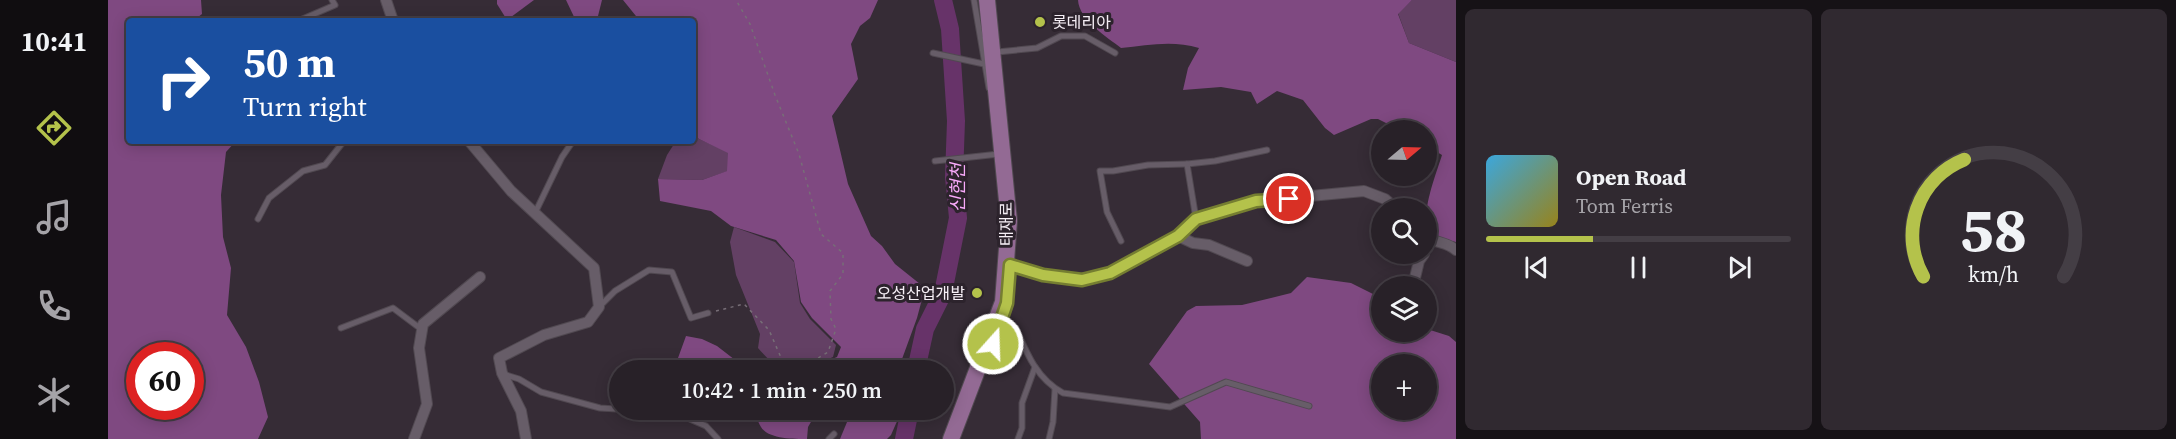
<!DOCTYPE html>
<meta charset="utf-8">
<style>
body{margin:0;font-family:"Source Serif 4","Noto Sans KR",serif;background:#302930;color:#f1f3f6;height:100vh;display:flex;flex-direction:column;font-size:22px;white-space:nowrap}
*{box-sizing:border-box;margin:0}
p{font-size:20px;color:#a5a3a8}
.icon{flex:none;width:33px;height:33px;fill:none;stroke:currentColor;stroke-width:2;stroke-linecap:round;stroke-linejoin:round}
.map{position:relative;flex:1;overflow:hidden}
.sheet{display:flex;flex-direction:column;gap:9px;padding:9px;background:#161216;width:720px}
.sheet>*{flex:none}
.top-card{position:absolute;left:18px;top:18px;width:570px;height:126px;border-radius:6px;box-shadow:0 3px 15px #0003,0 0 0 2px #443e45;background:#1a4fa0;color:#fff;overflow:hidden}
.needle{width:39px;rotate:71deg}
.buttons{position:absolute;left:1263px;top:120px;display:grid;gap:12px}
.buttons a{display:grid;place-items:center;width:66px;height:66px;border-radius:50%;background:#282128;box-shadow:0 3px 15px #0003,0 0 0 2px #443e45;font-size:30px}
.speed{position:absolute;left:18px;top:342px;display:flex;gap:12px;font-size:30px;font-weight:700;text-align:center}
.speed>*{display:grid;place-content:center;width:78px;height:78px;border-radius:50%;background:#282128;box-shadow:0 3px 15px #0003,0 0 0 2px #443e45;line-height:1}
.speed .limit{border:9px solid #d22;background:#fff;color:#111}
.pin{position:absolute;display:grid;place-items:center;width:51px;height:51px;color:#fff;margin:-26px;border:3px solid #fff;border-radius:50%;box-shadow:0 2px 6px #0007}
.me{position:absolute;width:66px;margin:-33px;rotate:20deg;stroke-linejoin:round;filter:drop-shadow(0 0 4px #0008)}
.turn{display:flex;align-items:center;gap:21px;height:126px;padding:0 18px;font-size:27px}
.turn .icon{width:78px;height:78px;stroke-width:2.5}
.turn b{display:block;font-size:42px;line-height:51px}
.sheet .widget{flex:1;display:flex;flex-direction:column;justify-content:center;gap:9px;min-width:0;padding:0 21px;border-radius:9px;background:#302930}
.sheet .dial{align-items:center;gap:0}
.dial svg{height:156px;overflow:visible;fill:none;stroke:#443e45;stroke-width:7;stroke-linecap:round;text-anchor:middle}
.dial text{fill:#f1f3f6;stroke:none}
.song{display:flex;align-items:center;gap:18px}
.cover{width:72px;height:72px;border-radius:9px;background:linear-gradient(135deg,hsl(200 70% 55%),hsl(50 70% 35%))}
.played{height:6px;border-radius:3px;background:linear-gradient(90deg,#b4c24b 35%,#443e45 35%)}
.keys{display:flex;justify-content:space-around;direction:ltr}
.sheet .tiles{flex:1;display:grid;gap:9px;grid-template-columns:repeat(2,1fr)}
.trip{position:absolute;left:501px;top:360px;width:345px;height:60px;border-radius:30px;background:#282128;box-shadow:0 3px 15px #0003,0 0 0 2px #443e45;font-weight:600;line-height:60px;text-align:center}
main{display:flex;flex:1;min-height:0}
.menu{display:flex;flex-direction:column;width:108px;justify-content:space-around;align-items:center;background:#100d10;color:#a5a3a8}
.menu .icon{width:42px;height:42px}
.menu .selected{color:#b4c24b}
.menu b{font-size:27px;color:#f1f3f6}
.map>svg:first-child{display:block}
.green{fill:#634064}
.forest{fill:#7f4981;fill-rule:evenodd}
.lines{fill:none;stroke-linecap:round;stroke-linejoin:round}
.river{stroke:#673369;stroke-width:18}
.lane-casing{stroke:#514951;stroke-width:7}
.street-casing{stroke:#514951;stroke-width:12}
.primary-casing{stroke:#514951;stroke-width:18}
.path{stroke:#776e77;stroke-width:1.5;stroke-dasharray:3 4.5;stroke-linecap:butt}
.lane{stroke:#675d68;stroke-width:5}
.street{stroke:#675d68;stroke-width:10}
.primary{stroke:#936a94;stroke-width:16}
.route-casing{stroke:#757e31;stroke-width:15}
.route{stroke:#b4c24b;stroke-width:10}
.poi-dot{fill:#b4c24b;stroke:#2c232c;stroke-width:2}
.labels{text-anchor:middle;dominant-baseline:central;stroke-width:6;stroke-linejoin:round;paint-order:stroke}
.poi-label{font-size:16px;fill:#f6eff6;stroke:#2c232c;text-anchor:start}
.street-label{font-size:16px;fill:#f6eff6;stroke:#2c232c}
.water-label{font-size:18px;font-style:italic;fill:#f7a9f9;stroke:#2c232c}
</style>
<main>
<nav class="menu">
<b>10:41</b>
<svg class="icon selected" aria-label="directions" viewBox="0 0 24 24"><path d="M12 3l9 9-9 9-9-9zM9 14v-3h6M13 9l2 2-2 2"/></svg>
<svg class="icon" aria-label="music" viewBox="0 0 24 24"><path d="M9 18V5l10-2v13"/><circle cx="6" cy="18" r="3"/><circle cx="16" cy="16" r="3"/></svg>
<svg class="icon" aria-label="phone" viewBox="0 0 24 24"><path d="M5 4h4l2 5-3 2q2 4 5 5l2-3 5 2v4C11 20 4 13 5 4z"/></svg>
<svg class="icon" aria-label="climate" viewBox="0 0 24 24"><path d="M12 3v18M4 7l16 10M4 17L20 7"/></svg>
</nav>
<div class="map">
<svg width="1348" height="439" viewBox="0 0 1348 439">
<rect width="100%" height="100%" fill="#362c36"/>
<g class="green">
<path d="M1304 0H1348V62L1301 43 1290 13Z"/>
<path d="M585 133 591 139 620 152V171L594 180 550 179 559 155 568 141H585Z"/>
<path d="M626 227 667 242 686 262 692 303 702 319 728 345 725 357C689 373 679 381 650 348L652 334 628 275 622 242Z"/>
</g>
<g class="forest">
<path d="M0 0H93L94 14 85 21H21V141H128L118 152 113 195 115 237 123 268 119 315 138 347 151 382 160 417 150 439H0ZM32 356H82V406H32Z"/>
<path d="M389 0H426L399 20 389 4Z"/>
<path d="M458 0H494L490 16 468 21Z"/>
<path d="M515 0H770L762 18 752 26 743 44 750 79 724 116 740 184 763 236 774 246 787 264 817 288 809 318 790 370H697L729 357 733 347 704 318 693 302 686 261 668 240 623 226 603 211 552 201 550 179 594 180 619 171 620 153 591 139 585 133V21H532Z"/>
<path d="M970 0H1304L1290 14 1301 43 1348 62V242C1339 240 1324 236 1320 227 1313 212 1329 171 1334 155L1319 146 1318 130H1292L1270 119H1263L1226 135 1217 128 1195 100 1169 91 1149 104 1143 92 1113 87 1075 90 1080 68 1091 48C1065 40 1040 45 1013 48 999 37 971 20 970 0Z"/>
<path d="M1199 277 1243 283 1273 298 1274 332H1318L1319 329 1341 336 1348 342V439H1093L1092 422 1041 364 1079 311 1088 306 1134 305 1183 293ZM1274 364H1318V410H1274Z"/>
<path d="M578 336 594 339 609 346 631 363 657 370 566 369Z"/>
<path d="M645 410H710L700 427 699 439C686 439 660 439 653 427 649 421 649 415 645 410Z"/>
<path d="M744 410H794L783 435 779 439H732Z"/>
</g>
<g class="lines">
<g class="river">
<path d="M808 370 817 329 835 293 850 218 846 177 848 121 842 29 835 0"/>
<path d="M796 439 802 410"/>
</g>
<defs>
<g id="lane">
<path d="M866 0 881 88"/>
<path d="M190 21 227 5 224 0"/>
<path d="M889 52 929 48 953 36H977L1007 53"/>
<path d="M825 53 876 64"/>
<path d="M827 161 891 154"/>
<path d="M427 213 454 157 465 141"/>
<path d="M150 219 161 198 195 171 217 165 236 141"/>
<path d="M1088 219 1079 164 1107 161 1159 150"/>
<path d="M1013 241 999 212 992 171H1005L1040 165 1079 164"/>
<path d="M492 306 507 291 541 270 564 272 583 318 600 313"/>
<path d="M893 322 908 328C919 354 929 379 955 393L1062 407 1118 382 1201 406"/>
<path d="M233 328 285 308 313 329"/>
<path d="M395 374 411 379 433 392 492 408 543 411 575 416 598 426 610 439"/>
<path d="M721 439 726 434"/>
<path d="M910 439 914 428V403L927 367"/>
<path d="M941 439 945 422 947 389"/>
</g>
<g id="street">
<path d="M278 0 285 21"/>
<path d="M361 141 403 191 486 268 491 307 480 322 436 335 391 358 394 373 413 411 418 439"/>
<path d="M1070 236 1085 243 1101 245 1139 261"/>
<path d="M1318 236C1328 244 1338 241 1348 250"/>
<path d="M902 265 935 275 974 280 1002 273 1070 236 1088 219 1148 201 1256 191 1277 199 1287 208"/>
<path d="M1305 286 1311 261 1316 254"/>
<path d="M306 439 319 404 311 348 315 324 372 277"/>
</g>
<path id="primary" d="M843 439 895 302 901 221 879 0"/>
</defs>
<use href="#lane" class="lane-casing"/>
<use href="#street" class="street-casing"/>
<use href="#primary" class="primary-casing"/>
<path class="path" d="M608 311 636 304 661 330 678 369 694 368 720 352 728 329 723 319 722 291 735 274V253L713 234 691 154 667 95 642 24 628 0"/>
<use href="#lane" class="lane"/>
<use href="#street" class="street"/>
<use href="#primary" class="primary"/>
</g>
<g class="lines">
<defs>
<path id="route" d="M885 344 899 303 902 265 935 275 974 280 1002 273 1070 236 1088 219 1148 201 1181 199"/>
</defs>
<use href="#route" class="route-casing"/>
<use href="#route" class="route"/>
</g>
<g class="poi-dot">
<circle cx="932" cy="22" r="6"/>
<circle cx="869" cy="293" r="6"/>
</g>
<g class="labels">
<g class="poi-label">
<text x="944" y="22">롯데리아</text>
<text x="857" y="293" text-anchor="end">오성산업개발</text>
</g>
<g class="street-label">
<text transform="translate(898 224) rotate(-90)">태재로</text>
</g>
<g class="water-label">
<text transform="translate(849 188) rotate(-90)">신현천</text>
</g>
</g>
</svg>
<div class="buttons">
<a><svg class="needle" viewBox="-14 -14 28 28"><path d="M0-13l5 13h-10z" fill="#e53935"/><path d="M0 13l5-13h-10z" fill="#a5a3a8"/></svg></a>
<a><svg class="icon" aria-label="search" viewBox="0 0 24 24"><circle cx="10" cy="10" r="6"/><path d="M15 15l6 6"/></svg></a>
<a><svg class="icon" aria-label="layers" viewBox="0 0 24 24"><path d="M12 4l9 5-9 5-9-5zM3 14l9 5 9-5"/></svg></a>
<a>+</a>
</div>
<div class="speed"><div class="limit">60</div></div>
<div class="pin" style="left:1181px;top:199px;background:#d93025"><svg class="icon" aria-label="arrive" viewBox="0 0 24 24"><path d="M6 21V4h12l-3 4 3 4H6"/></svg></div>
<svg class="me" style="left:885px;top:344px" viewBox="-20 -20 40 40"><circle r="17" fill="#b4c24b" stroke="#fff" stroke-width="3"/><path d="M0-11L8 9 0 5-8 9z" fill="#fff"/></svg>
<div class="trip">10:42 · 1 min · 250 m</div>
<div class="top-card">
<div class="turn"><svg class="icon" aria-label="right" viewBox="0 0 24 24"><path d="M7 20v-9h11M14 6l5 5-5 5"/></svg><div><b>50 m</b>Turn right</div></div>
</div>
</div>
<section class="sheet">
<div class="tiles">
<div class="widget">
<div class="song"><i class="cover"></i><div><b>Open Road</b><p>Tom Ferris</p></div></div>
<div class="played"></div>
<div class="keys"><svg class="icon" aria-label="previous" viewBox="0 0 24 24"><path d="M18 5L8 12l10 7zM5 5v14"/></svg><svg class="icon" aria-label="pause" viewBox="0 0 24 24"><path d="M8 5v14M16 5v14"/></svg><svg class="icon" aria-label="next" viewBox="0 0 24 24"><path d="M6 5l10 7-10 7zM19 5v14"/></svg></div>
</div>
<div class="widget dial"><svg viewBox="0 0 100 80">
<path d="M14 69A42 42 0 1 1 86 69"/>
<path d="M14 69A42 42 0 0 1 35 9" stroke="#b4c24b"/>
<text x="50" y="56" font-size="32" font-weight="700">58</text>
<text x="50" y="72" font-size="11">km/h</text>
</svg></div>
</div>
</section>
</main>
